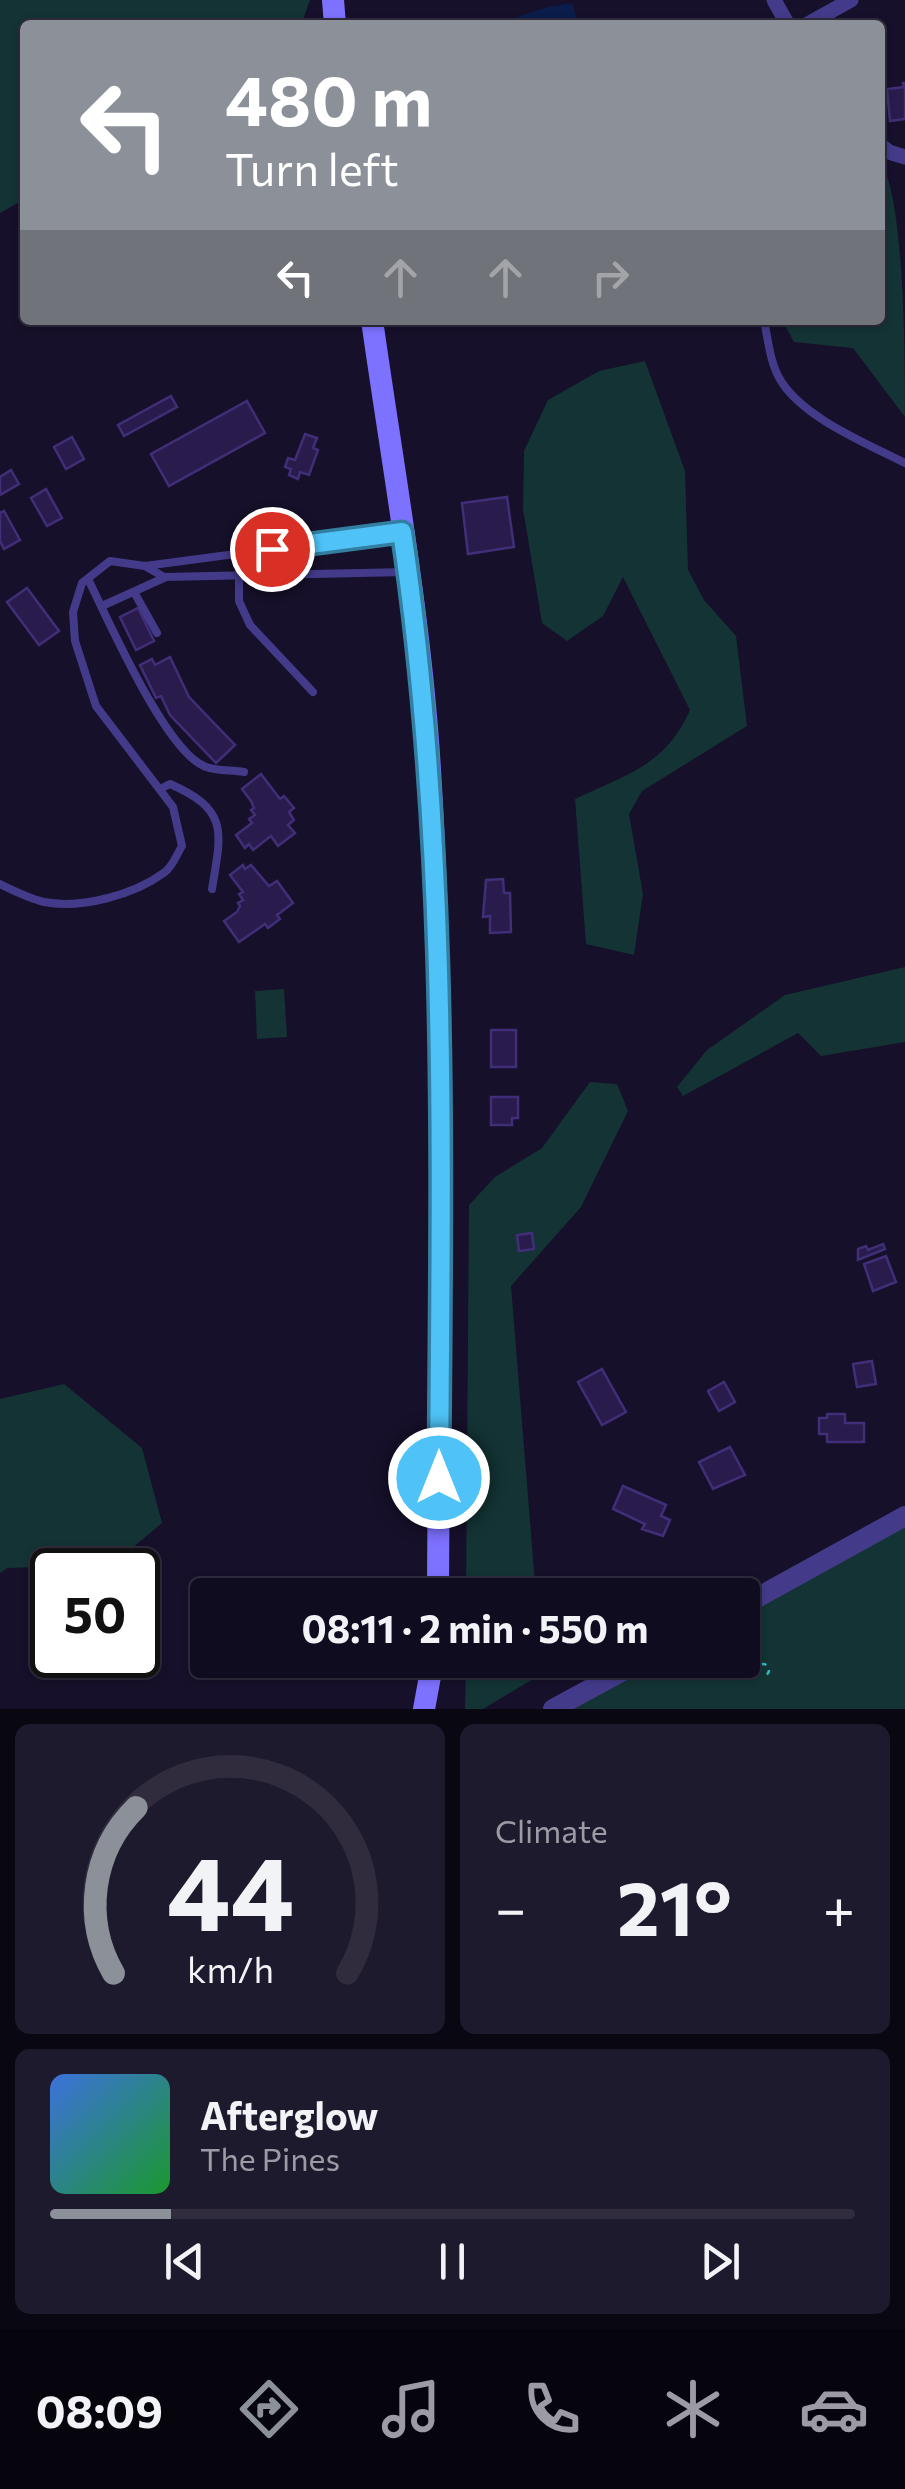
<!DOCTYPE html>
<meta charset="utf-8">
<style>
body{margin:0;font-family:Commissioner,sans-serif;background:#1e1a2d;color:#f1f3f6;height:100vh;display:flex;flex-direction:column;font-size:38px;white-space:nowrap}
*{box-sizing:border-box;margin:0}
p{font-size:32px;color:#9c9ba5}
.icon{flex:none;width:55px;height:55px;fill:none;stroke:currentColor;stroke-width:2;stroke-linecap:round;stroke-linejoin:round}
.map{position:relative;height:1709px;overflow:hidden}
.drawer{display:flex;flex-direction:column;gap:15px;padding:15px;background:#090712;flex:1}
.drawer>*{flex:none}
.hud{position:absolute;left:20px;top:20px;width:865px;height:305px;border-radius:10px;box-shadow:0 2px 8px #0004,0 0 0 2px #302c3e;background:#8c9099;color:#fff;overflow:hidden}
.speed{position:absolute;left:30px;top:1548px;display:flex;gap:20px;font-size:50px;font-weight:700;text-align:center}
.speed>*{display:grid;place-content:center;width:130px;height:130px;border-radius:50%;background:#100c20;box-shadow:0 2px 8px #0004,0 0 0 2px #302c3e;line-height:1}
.speed .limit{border:5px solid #111;border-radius:15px;background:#fff;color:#111}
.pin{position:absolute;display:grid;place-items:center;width:85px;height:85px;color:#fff;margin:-42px;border:5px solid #fff;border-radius:50%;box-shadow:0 2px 10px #0007}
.me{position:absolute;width:110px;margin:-55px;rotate:0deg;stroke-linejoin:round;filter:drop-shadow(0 0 8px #0008)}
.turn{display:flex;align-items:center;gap:35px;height:210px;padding:0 40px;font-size:45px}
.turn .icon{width:130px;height:130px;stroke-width:2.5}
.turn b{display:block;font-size:70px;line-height:85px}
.lanes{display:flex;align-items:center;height:95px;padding:0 40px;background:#0003;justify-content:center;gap:50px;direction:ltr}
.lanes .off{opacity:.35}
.big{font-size:75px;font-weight:700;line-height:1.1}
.drawer .tile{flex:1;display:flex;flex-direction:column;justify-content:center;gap:15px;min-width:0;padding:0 35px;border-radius:15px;background:#1e1a2d}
.drawer .dial{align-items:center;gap:0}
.dial svg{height:260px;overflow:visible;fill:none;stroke:#302c3e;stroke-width:7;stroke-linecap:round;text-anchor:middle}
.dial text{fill:#f1f3f6;stroke:none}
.song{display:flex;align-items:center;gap:30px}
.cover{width:120px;height:120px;border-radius:15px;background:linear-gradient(135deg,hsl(220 70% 55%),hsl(130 70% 35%))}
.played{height:10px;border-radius:5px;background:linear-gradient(90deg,#8c9099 15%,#302c3e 15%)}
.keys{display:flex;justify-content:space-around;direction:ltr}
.heat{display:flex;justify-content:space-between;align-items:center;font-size:55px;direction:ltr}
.drawer .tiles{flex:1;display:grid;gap:15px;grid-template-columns:1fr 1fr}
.tile:last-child{grid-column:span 2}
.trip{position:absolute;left:190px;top:1578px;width:570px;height:100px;border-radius:10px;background:#100c20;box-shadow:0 2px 8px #0004,0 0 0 2px #302c3e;font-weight:700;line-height:100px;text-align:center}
.tab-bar{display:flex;height:160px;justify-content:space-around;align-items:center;background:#06050d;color:#9c9ba5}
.tab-bar .icon{width:70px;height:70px}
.tab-bar .selected{color:#8c9099}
.tab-bar b{font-size:45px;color:#f1f3f6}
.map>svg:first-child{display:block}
.green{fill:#133334}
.water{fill:#0a1d4a}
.building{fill:#291c4c;stroke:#412e78;stroke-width:2.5}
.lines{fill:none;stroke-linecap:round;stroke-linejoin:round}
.path{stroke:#2fbdbe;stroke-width:2.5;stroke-dasharray:5 8;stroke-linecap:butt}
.service{stroke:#433b8a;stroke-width:8}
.minor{stroke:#433b8a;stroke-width:15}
.tertiary{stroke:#433b8a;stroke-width:20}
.secondary{stroke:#7d71ff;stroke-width:22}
.route-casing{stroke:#337fa1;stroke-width:25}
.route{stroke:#4fc3f7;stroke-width:18}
</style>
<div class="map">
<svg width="905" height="1709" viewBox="0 0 905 1709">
<rect width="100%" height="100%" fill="#16102a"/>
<g class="green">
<path d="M0 0H310L301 25H25V199L0 213Z"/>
<path d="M880 160C905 198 905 360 905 417L853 348 794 342 782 320H880Z"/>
<path d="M645 361 685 471 688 570 704 600 736 636 747 726 642 791 629 814 643 894 634 955 586 944 575 799C627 774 665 766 690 710L623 577 603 616 567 641 542 623 523 509 524 451 548 400 599 371Z"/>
<path d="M905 967V1042L821 1056 798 1033 683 1096 677 1087 707 1050 785 995Z"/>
<path d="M284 989 287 1037 257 1039 255 991Z"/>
<path d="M590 1082 617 1084 628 1111 581 1207 511 1286 536 1595H466L469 1205 495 1177 542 1148Z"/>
<path d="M64 1384 142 1448 162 1523 112 1565 7 1568 0 1573V1399Z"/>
<path d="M905 1524V1709H566L656 1660H742L743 1613Z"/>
<path d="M466 1660H542L543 1673 483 1709H465Z"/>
</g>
<path class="water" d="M572 3 579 25H518L517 17 548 7Z"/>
<g class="building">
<path d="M903 83H905V119L890 121 887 89 904 87Z"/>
<path d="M171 396 177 407 124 436 118 425Z"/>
<path d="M247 401 265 433 169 486 151 454Z"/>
<path d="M305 434 317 438 313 448 318 450 309 475 300 472 298 479 289 475 291 469 285 467 288 458 295 460Z"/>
<path d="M72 437 84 459 66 469 54 447Z"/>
<path d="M11 470 19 484 0 495V477Z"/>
<path d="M46 489 62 518 47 526 31 498Z"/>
<path d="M507 497 514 547 468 554 462 503Z"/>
<path d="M4 511 20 540 4 549 0 541V513Z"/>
<path d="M27 588 59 631 39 645 7 602Z"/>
<path d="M138 608 154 641 136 650 120 617Z"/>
<path d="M170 657 189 697 235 745 216 763 170 715 161 696 156 698 140 665 152 659 155 665Z"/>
<path d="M261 774 280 799 284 796 294 808 289 812 294 820 288 825 295 833 278 846 271 836 253 850 249 844 245 848 236 835 252 823 249 819 255 815 251 810 254 808 251 801 242 789Z"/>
<path d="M243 865 245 869 251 865 269 886 277 881 293 903 277 915 280 919 268 928 265 924 239 942 224 921 237 912 240 906 238 903 243 900 239 894 243 892 230 875Z"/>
<path d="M503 879 504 893H510L511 932 490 933V916L483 917 486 880Z"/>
<rect x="491" y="1030" width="25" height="37"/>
<path d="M491 1097H518V1118H512V1125H491Z"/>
<path d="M532 1233 534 1249 519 1251 517 1235Z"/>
<path d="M883 1244 885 1249 858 1260V1249L866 1246 868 1250Z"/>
<path d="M886 1256 896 1282 873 1291 864 1264Z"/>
<path d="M872 1361 876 1384 857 1387 853 1364Z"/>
<path d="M602 1369 626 1412 602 1425 578 1382Z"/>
<path d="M724 1382 735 1402 719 1411 708 1391Z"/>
<path d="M827 1414H845V1423H864V1442H827V1434H819V1418H827Z"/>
<path d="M730 1447 745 1475 713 1489 699 1462Z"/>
<path d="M623 1486 666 1505 661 1516 670 1520 663 1536 642 1529 645 1524 613 1509Z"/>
</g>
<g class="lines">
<g class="path">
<path d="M742 1628 757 1669"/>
<circle cx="763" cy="1670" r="6"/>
</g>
<g class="service">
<path d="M764 320C768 339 770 364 781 381 804 418 866 443 905 463"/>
<path d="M239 553V601L250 625 313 692"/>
<path d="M145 566 164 577 407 572"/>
<path d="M88 579C108 619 166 753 206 767 217 771 232 770 244 772"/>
<path d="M134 592 157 633"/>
<path d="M102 606 166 577"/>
<path d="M160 789 170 784C230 810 221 833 212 889"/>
<path d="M0 884C14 891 28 898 44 902 82 909 134 895 165 872 173 866 177 854 182 846L173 807 96 706 75 641 73 612 82 583 110 561 145 566 402 532"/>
</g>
<g class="minor">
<path d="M774 0 788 25"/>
<path d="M806 25 851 0"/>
<path d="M880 145 889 152 905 157"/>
</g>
<g class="tertiary">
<path d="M742 1606 905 1516"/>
<path d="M553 1709 643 1660"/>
</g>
<g class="secondary">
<path d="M333 0 335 25"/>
<path d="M372 320C393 469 421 620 430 770 447 1045 439 1320 438 1595"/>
<path d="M424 1709 433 1660"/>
</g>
</g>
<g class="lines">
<defs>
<path id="route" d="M272 549 402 532C449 846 441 1162 439 1478"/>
</defs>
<use href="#route" class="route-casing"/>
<use href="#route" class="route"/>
</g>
</svg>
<div class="speed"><div class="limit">50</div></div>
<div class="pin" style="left:272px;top:549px;background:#d93025"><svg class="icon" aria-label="arrive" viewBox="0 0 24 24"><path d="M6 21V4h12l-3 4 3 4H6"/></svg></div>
<svg class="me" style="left:439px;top:1478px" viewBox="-20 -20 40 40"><circle r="17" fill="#4fc3f7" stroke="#fff" stroke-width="3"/><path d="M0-11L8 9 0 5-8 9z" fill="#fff"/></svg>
<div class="trip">08:11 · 2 min · 550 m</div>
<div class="hud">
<div class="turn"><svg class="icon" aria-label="left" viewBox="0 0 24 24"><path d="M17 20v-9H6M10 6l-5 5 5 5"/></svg><div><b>480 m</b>Turn left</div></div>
<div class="lanes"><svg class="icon" aria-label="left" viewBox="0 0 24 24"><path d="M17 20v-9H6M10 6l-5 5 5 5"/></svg><svg class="icon off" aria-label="ahead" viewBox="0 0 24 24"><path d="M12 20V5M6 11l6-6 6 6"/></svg><svg class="icon off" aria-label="ahead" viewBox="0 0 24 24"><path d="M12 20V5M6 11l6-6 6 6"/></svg><svg class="icon off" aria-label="right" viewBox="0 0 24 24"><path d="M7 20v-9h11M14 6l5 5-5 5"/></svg></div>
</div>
</div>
<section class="drawer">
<div class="tiles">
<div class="tile dial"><svg viewBox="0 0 100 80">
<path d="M14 69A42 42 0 1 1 86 69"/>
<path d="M14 69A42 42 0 0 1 21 18" stroke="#8c9099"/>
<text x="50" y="56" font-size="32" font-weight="700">44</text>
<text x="50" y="72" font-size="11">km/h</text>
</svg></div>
<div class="tile"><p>Climate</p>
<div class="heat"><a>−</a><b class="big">21°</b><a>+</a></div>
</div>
<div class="tile">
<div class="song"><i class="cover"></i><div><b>Afterglow</b><p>The Pines</p></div></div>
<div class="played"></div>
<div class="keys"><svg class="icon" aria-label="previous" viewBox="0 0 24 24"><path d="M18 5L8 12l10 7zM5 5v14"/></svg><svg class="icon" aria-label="pause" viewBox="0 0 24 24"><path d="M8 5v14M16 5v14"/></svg><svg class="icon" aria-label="next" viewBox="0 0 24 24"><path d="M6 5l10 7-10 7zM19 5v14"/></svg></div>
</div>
</div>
</section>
<nav class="tab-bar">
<b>08:09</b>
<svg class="icon selected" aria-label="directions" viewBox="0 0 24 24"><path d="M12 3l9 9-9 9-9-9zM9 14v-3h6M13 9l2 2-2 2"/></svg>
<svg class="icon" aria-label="music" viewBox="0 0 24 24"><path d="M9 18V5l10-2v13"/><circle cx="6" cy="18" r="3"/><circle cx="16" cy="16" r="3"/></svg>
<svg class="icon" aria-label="phone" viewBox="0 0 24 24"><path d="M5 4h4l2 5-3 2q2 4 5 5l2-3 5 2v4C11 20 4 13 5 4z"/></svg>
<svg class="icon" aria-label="climate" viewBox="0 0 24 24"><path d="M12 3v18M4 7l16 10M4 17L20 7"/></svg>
<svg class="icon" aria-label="car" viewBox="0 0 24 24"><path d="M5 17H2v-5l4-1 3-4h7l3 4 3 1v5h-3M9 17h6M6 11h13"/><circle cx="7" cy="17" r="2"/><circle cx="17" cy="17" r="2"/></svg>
</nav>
